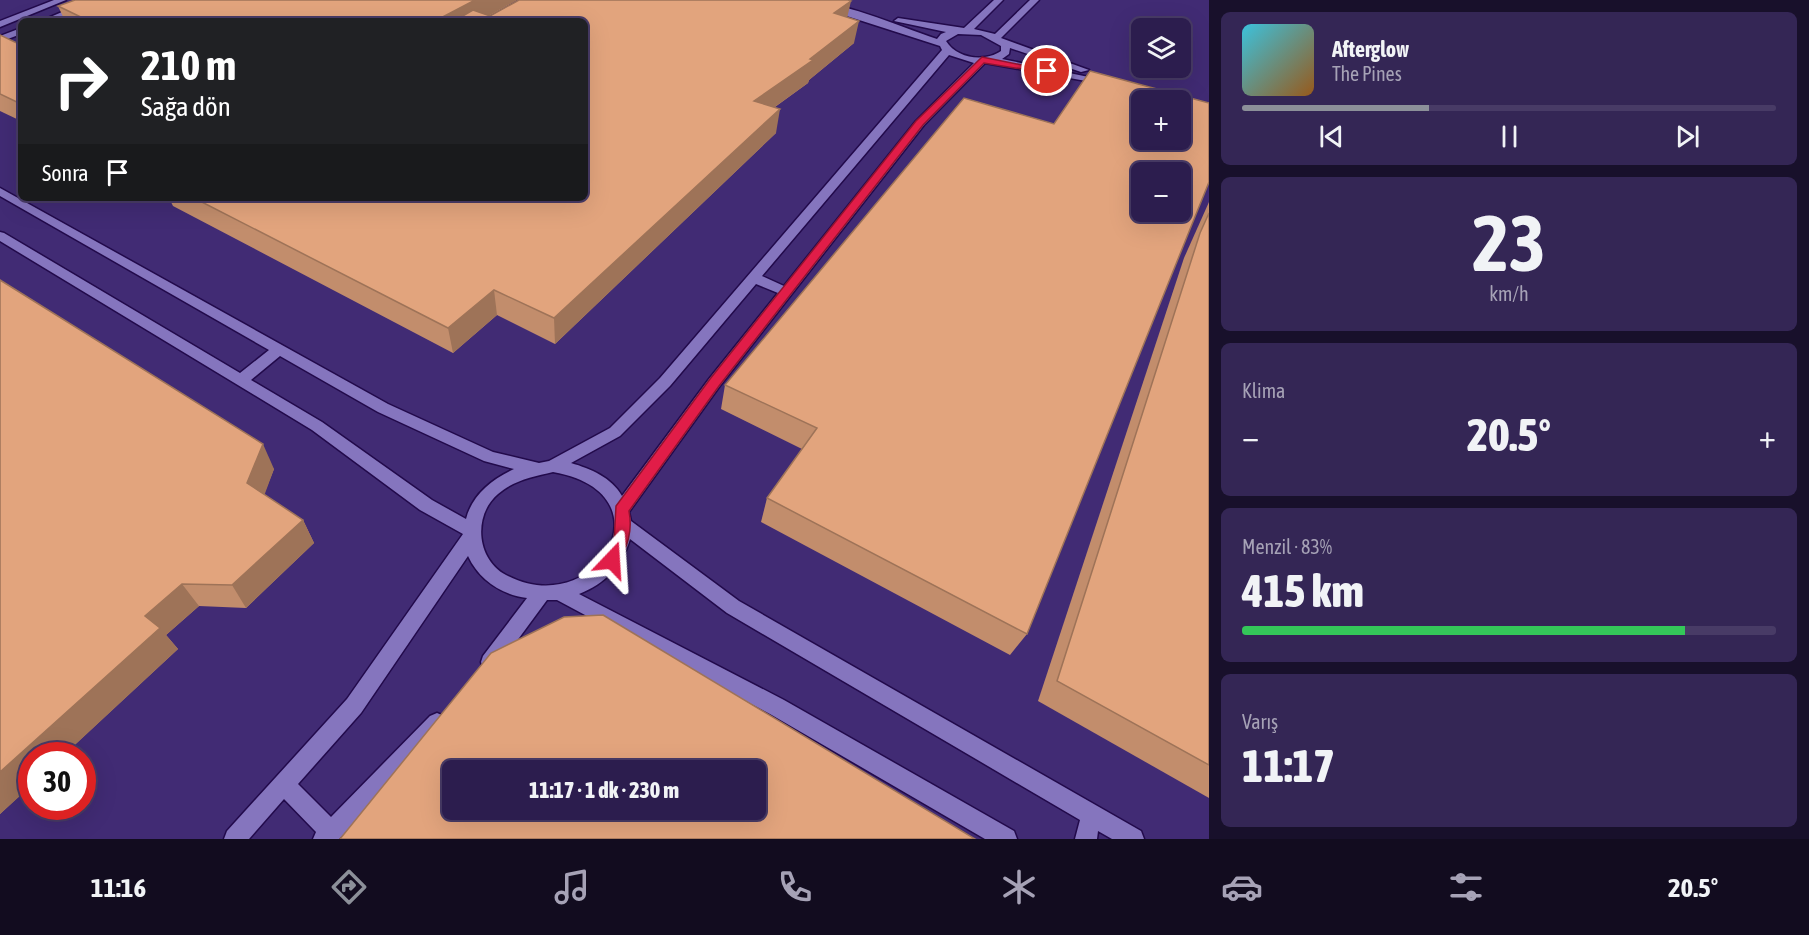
<!DOCTYPE html>
<html lang="tr">
<meta charset="utf-8">
<style>
body{margin:0;font-family:"Asap Condensed",sans-serif;background:#342655;color:#f1f3f6;height:100vh;display:flex;flex-direction:column;font-size:22px;white-space:nowrap}
*{box-sizing:border-box;margin:0}
p{font-size:20px;color:#a6a2b6}
.icon{flex:none;width:33px;height:33px;fill:none;stroke:currentColor;stroke-width:2;stroke-linecap:round;stroke-linejoin:round}
.map{position:relative;flex:1;overflow:hidden}
.details{display:flex;flex-direction:column;gap:12px;padding:12px;background:#18102b;width:600px}
.details>*{flex:none}
.hud{position:absolute;left:18px;top:18px;width:570px;height:183px;border-radius:9px;box-shadow:0 6px 24px #0002,0 0 0 2px #483b66;background:#202124;color:#fff;overflow:hidden}
.tools{position:absolute;left:1131px;top:18px;display:grid;gap:12px}
.tools a{display:grid;place-items:center;width:60px;height:60px;border-radius:9px;background:#2c1d4e;box-shadow:0 6px 24px #0002,0 0 0 2px #483b66;font-size:30px}
.speed{position:absolute;left:18px;top:742px;display:flex;gap:12px;font-size:30px;font-weight:700;text-align:center}
.speed>*{display:grid;place-content:center;width:78px;height:78px;border-radius:50%;background:#2c1d4e;box-shadow:0 6px 24px #0002,0 0 0 2px #483b66;line-height:1}
.speed .limit{border:9px solid #d22;background:#fff;color:#111}
.pin{position:absolute;display:grid;place-items:center;width:51px;height:51px;color:#fff;margin:-26px;border:3px solid #fff;border-radius:50%;box-shadow:0 2px 6px #0007}
.me{position:absolute;width:66px;margin:-33px;rotate:20deg;stroke-linejoin:round;filter:drop-shadow(0 0 4px #0008)}
.turn{display:flex;align-items:center;gap:21px;height:126px;padding:0 24px;font-size:27px}
.turn .icon{width:78px;height:78px;stroke-width:2.5}
.turn b{display:block;font-size:42px;line-height:51px}
.then{display:flex;align-items:center;height:57px;padding:0 24px;background:#0003;gap:12px;font-size:22px}
.big{font-size:45px;font-weight:800;line-height:1.1}
.details .widget{flex:1;display:flex;flex-direction:column;justify-content:center;gap:9px;min-width:0;padding:0 21px;border-radius:9px;background:#342655}
.details .dial{align-items:center;gap:0}
.dial b{font-size:78px;line-height:1}
.song{display:flex;align-items:center;gap:18px}
.cover{width:72px;height:72px;border-radius:9px;background:linear-gradient(135deg,hsl(190 70% 55%),hsl(30 70% 35%))}
.played{height:6px;border-radius:3px;background:linear-gradient(90deg,#8c9099 35%,#483b66 35%)}
.keys{display:flex;justify-content:space-around;direction:ltr}
.heat{display:flex;justify-content:space-between;align-items:center;font-size:33px;direction:ltr}
.charge{height:9px;border-radius:4px;background:linear-gradient(90deg,#34c759 83%,#483b66 0)}
.trip{position:absolute;left:442px;top:760px;width:324px;height:60px;border-radius:9px;background:#2c1d4e;box-shadow:0 6px 24px #0002,0 0 0 2px #483b66;font-weight:800;line-height:60px;text-align:center}
.dock{display:flex;height:96px;justify-content:space-around;align-items:center;background:#120c1f;color:#a6a2b6}
.dock .icon{width:42px;height:42px}
.dock .active{color:#8c9099}
.dock b{font-size:27px;color:#f1f3f6}
main{display:flex;flex:1;min-height:0}
.map>svg:first-child{display:block}
.built{fill:#412b74;fill-rule:evenodd}
.lines{fill:none;stroke-linecap:round;stroke-linejoin:round}
.minor-casing{stroke:#220a4b;stroke-width:3}
.minor{fill:#8575be;fill-rule:evenodd}
.wall{fill:#c28d6c}
.shaded-wall{fill:#9e7358}
.building{fill:#e2a47d;stroke:#9e7358;stroke-width:1.5;fill-rule:evenodd}
.route{fill:#e11d48;stroke:#92132f;stroke-width:1.5}
</style>
<main>
<div class="map">
<svg width="1209" height="839" viewBox="0 0 1209 839">
<rect width="100%" height="100%" fill="#3a2768"/>
<path class="built" d="M0 0H1209V839H0ZM21 21H585V198H21ZM1142 28H1180V68H1142ZM1142 100H1180V140H1142ZM1142 172H1180V212H1142ZM32 756H82V807H32ZM453 771H756V810H453Z"/>
<g class="lines">
<defs>
<g id="minor">
<path d="M54 0H66L0 27V21Z"/>
<path d="M90 0H102L53 21H41Z"/>
<path d="M797 0C841 0 895 25 937 39L941 34 946 32 894 21 898 18 964 28 994 0H1003L974 29 995 34 1030 0H1039L1001 38 1089 70 1081 72 1010 48 1009 54 1002 59 1108 81 1103 84 985 63 924 125 719 387 629 512 631 521 739 601 1141 831 1144 839H1112L1098 831 1097 839H1075L1080 820 727 613 630 539C622 566 605 584 579 594L784 700 1014 831 1017 839H985L770 714 557 600H547L497 668 490 671 483 668 481 662 483 656 527 598C502 595 479 580 468 556L361 713 298 784 331 817 430 716 437 713 444 716 447 723 444 730 339 839H313L316 832 284 799 249 839H224L227 831 347 699 463 534 420 510 312 430 0 241V232L4 233 240 373 269 350 0 196V188L388 404 493 452 539 463 549 461 610 428 660 378 942 50 940 46ZM958 34 981 35 1001 46V51C985 62 957 59 946 41ZM949 55 974 63 916 121 784 286 762 276ZM756 284 778 293 709 379 622 496C611 477 591 469 571 463L620 436 670 386ZM280 356 378 412 484 461 514 469C492 479 472 495 466 519L432 500 322 422 251 380ZM553 472C673 493 596 623 506 575 476 559 473 515 498 494 514 480 533 477 553 472Z"/>
<path d="M21 28V34L0 42V36Z"/>
</g>
</defs>
<use href="#minor" class="minor-casing"/>
<use href="#minor" class="minor"/>
</g>
<g class="wall">
<path d="M75 0H517L489 16 847 17 854 43 809 80 808 83 775 107 776 133 555 344 497 315 453 353 173 206 169 198H585V21H65L58 6Z"/>
<path d="M0 35 21 45V121L0 111Z"/>
<path d="M964 98 1027 634 1010 655 761 522 767 498 802 449 721 409 725 385Z"/>
<path d="M1209 202V798L1038 701 1184 258Z"/>
<path d="M0 280 274 469 264 494 303 520 314 543 246 608 199 606 166 635 178 649 0 814Z"/>
</g>
<g class="shaded-wall">
<path d="M475 0H517L479 21H435Z"/>
<path d="M851 1 846 23 834 13Z"/>
<path d="M859 21 854 43 809 80 808 83 751 124 754 101 810 59Z"/>
<path d="M780 109 776 133 555 344 554 318Z"/>
<path d="M494 290 497 315 453 353 448 328Z"/>
<path d="M263 444 274 469 260 507 247 483Z"/>
<path d="M303 520 314 543 246 608 232 585Z"/>
<path d="M182 584 199 606 166 635 178 649 63 756H32V785L0 814V772L145 616Z"/>
</g>
<g class="building">
<path d="M75 0H475L435 21H89L58 6Z"/>
<path d="M519 0H848L851 1 834 13 859 21 810 59 813 60 754 101 780 109 554 318 494 290 448 328 194 198H585V21H454L473 10 490 16Z"/>
<path d="M0 35 21 45V104L0 94Z"/>
<path d="M1090 71 1209 103V182L1027 634 767 498 817 428 725 385 964 98 1054 124ZM1142 100H1180V140H1142ZM1142 172H1180V212H1142Z"/>
<path d="M1209 213V765L1057 681 1200 233Z"/>
<path d="M0 280 263 444 247 483 303 520 232 585 182 584 145 616 160 628 0 772Z"/>
<path d="M603 615 975 839H340L491 653 564 617ZM453 771H756V810H453Z"/>
</g>
<path class="route" d="M982 57 1052 71 1047 73 984 63 923 125 719 386 629 511C633 532 627 546 618 565H607L605 560 614 542 616 506 710 379 916 121Z"/>
</svg>
<div class="tools">
<a><svg class="icon" aria-label="layers" viewBox="0 0 24 24"><path d="M12 4l9 5-9 5-9-5zM3 14l9 5 9-5"/></svg></a>
<a>+</a>
<a>−</a>
</div>
<div class="speed"><div class="limit">30</div></div>
<div class="pin" style="left:1047px;top:71px;background:#d93025"><svg class="icon" aria-label="arrive" viewBox="0 0 24 24"><path d="M6 21V4h12l-3 4 3 4H6"/></svg></div>
<svg class="me" style="left:612px;top:560px" viewBox="-20 -20 40 40"><path d="M0-17L14 15 0 8-14 15z" fill="#e11d48" stroke="#fff" stroke-width="4"/></svg>
<div class="trip">11:17 · 1 dk · 230 m</div>
<div class="hud">
<div class="turn"><svg class="icon" aria-label="right" viewBox="0 0 24 24"><path d="M7 20v-9h11M14 6l5 5-5 5"/></svg><div><b>210 m</b>Sağa dön</div></div>
<div class="then">Sonra<svg class="icon" aria-label="arrive" viewBox="0 0 24 24"><path d="M6 21V4h12l-3 4 3 4H6"/></svg></div>
</div>
</div>
<section class="details">
<div class="widget">
<div class="song"><i class="cover"></i><div><b>Afterglow</b><p>The Pines</p></div></div>
<div class="played"></div>
<div class="keys"><svg class="icon" aria-label="previous" viewBox="0 0 24 24"><path d="M18 5L8 12l10 7zM5 5v14"/></svg><svg class="icon" aria-label="pause" viewBox="0 0 24 24"><path d="M8 5v14M16 5v14"/></svg><svg class="icon" aria-label="next" viewBox="0 0 24 24"><path d="M6 5l10 7-10 7zM19 5v14"/></svg></div>
</div>
<div class="widget dial"><b>23</b><p>km/h</p></div>
<div class="widget"><p>Klima</p>
<div class="heat"><a>−</a><b class="big">20.5°</b><a>+</a></div>
</div>
<div class="widget"><p>Menzil · 83%</p><b class="big">415 km</b><div class="charge"></div></div>
<div class="widget"><p>Varış</p><b class="big">11:17</b></div>
</section>
</main>
<nav class="dock">
<b>11:16</b>
<svg class="icon active" aria-label="directions" viewBox="0 0 24 24"><path d="M12 3l9 9-9 9-9-9zM9 14v-3h6M13 9l2 2-2 2"/></svg>
<svg class="icon" aria-label="music" viewBox="0 0 24 24"><path d="M9 18V5l10-2v13"/><circle cx="6" cy="18" r="3"/><circle cx="16" cy="16" r="3"/></svg>
<svg class="icon" aria-label="phone" viewBox="0 0 24 24"><path d="M5 4h4l2 5-3 2q2 4 5 5l2-3 5 2v4C11 20 4 13 5 4z"/></svg>
<svg class="icon" aria-label="climate" viewBox="0 0 24 24"><path d="M12 3v18M4 7l16 10M4 17L20 7"/></svg>
<svg class="icon" aria-label="car" viewBox="0 0 24 24"><path d="M5 17H2v-5l4-1 3-4h7l3 4 3 1v5h-3M9 17h6M6 11h13"/><circle cx="7" cy="17" r="2"/><circle cx="17" cy="17" r="2"/></svg>
<svg class="icon" aria-label="filters" viewBox="0 0 24 24"><path d="M4 7h16M4 17h16"/><circle cx="9" cy="7" r="2"/><circle cx="15" cy="17" r="2"/></svg>
<b>20.5°</b>
</nav>
